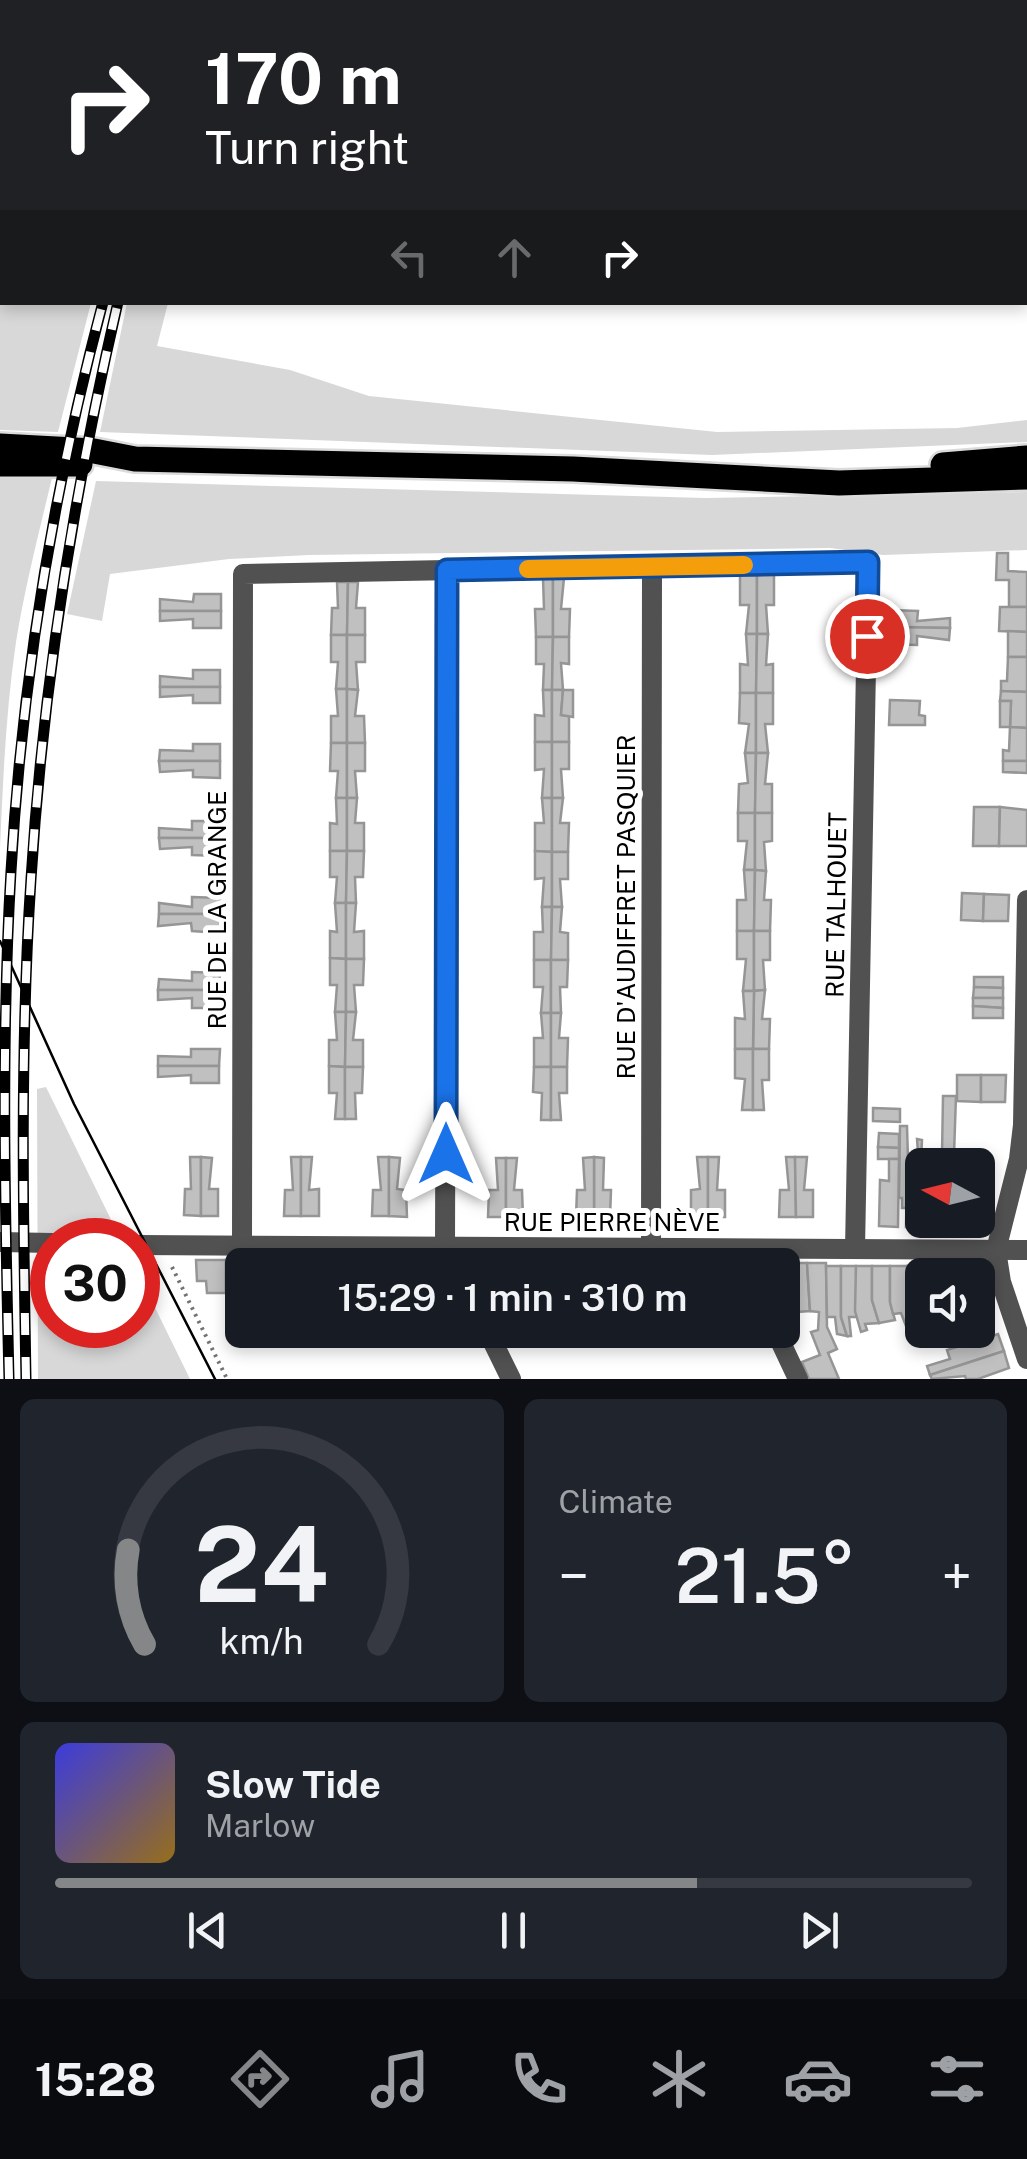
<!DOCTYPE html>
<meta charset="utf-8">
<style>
body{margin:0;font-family:"Public Sans",sans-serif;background:#20242c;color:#f1f3f6;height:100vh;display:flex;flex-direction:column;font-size:38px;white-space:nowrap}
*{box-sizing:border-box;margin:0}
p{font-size:32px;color:#9ea1a6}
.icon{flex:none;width:55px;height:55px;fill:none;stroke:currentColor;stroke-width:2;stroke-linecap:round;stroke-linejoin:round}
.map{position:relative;height:1379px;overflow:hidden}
.sheet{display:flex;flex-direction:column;gap:20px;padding:20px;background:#0d0f14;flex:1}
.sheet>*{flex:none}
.guide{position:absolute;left:0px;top:0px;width:1028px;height:305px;box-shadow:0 5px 15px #0003;background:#202124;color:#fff;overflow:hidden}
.needle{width:65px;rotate:277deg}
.tools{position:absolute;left:905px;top:1148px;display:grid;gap:20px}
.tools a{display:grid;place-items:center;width:90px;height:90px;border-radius:15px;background:#171b24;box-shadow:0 5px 15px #0003;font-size:50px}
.speed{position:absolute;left:30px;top:1218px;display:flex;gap:20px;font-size:50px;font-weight:700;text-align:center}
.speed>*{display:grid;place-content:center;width:130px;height:130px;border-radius:50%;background:#171b24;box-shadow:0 5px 15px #0003;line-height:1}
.speed .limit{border:15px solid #d22;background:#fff;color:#111}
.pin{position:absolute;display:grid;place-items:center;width:85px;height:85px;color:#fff;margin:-42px;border:5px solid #fff;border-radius:50%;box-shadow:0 2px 10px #0007}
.me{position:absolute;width:110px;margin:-55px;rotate:0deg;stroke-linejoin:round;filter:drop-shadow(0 0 8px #0008)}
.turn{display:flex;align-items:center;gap:35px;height:210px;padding:0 40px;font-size:45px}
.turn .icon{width:130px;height:130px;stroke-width:2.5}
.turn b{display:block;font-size:70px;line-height:85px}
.lanes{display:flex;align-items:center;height:95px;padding:0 40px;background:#0003;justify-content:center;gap:50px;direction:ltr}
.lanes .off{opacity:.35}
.big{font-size:75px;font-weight:600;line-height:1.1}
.sheet .tile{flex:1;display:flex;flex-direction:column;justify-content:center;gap:15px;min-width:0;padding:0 35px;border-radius:15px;background:#20242c}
.sheet .dial{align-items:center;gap:0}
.dial svg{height:260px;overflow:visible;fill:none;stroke:#363941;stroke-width:7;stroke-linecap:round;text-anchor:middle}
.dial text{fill:#f1f3f6;stroke:none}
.song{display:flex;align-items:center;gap:30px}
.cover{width:120px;height:120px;border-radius:15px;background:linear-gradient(135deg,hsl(240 70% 55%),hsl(40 70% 35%))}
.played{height:10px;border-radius:5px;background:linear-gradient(90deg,#858687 70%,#363941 70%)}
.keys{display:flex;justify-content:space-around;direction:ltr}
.heat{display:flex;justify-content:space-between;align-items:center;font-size:55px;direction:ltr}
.sheet .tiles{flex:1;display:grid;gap:20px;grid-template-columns:1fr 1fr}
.tile:last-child{grid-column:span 2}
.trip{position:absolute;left:225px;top:1248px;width:575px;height:100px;border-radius:15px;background:#171b24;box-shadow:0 5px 15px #0003;font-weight:600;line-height:100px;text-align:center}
.tab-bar{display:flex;height:160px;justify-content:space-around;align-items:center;background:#090b0e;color:#9ea1a6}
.tab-bar .icon{width:70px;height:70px}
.tab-bar .current{color:#858687}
.tab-bar b{font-size:45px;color:#f1f3f6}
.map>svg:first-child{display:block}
.green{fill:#d8d8d8}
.building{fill:#c0c0c0;stroke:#959595;stroke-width:2.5}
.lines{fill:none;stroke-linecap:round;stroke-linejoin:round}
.primary-casing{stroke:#dbdbdb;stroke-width:30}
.path{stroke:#737373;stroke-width:4;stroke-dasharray:2.5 5;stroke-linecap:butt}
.minor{stroke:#515151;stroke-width:20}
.primary{stroke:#000;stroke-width:25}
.tram{stroke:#000;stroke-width:2.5}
.rail-casing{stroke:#000;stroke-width:11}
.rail{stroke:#fff;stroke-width:8;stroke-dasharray:22;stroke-linecap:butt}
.route-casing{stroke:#114b97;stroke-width:25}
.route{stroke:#1a73e8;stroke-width:18}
.slow{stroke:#f59e0b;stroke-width:18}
.labels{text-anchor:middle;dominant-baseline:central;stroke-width:10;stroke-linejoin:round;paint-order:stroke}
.street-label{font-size:25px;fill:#000;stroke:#fff}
</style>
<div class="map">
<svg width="1027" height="1379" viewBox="0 0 1027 1379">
<rect width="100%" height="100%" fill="#fff"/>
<g class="green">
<path d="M218 0H1027V289L1025 2H217Z"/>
<path d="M0 52 2 302 91 303 58 432 0 430Z"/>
<path d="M127 303H168L157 346 290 370 369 396 717 432 957 428 1027 420V442L712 455 100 432Z"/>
<path d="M0 477 52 478C39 532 25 587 16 642 6 710 3 779 0 848Z"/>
<path d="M96 481 705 498 1027 492V550L883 555 830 548 309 555 229 559 110 574 102 621 67 614Z"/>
<path d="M46 1087 121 1240H52V1325H138V1273L190 1379H38L37 1089Z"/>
</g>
<g class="building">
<path d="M997 553H1008V571L1027 572V607H1009V580H996Z"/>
<path d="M740 574H757V634H746L749 605H740Z"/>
<path d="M757 574H774V605H766L768 634H757Z"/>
<path d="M543 578H553V637H536L535 609H544Z"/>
<path d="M553 578H564L561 609H570L569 637H553Z"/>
<path d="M337 582H348L347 635H331L332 608H338Z"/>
<path d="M348 582H358L356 608H365V635H347Z"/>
<path d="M194 594H221V611H160V599L193 602Z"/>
<path d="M1000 607H1027V632L999 631Z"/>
<path d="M891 610 918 611 917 621 950 618V628L890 627Z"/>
<path d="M160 611H221V628H193V619L160 621Z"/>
<path d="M890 627 950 628 949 640 917 636V645L890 644Z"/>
<path d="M1008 631 1027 632V657H1008Z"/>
<path d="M746 634H757L756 693H740V664L748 665Z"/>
<path d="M757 634H768L766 665 773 664V693H756Z"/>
<path d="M331 635H347V689H336L338 662H331Z"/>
<path d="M347 635H365V662H356L358 690 347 689Z"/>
<path d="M536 637H553L552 690H543L544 664H536Z"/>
<path d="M553 637H569V664L561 663 563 690H552Z"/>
<path d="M1008 657H1027V692L1001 691V681H1007Z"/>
<path d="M193 670H220V687H160V676L193 679Z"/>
<path d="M160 687H220V703H193V695L160 697Z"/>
<path d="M336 689H347V743H331V716H338Z"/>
<path d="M347 689 358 690 355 716H364L365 743H347Z"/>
<path d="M543 690H552V742H535V715L544 716Z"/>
<path d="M552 690H563L561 715 569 716V742H552Z"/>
<path d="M563 690H573V717L561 715Z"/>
<path d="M1001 691 1027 692V728L1010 727 1011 701H1000Z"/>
<path d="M740 693H756V753H745L749 724 739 723Z"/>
<path d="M756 693H773V724H765L768 753H756Z"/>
<path d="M890 700 920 701 919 715 925 716V725H889Z"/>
<path d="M1000 701H1011L1010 727H1000Z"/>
<path d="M1010 727 1027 728V761H1003V750L1009 751Z"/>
<path d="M535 742H552V798H542L544 769 535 770Z"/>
<path d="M552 742H569V769H561L563 798H552Z"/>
<path d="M331 743H347V798H336L338 771H330Z"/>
<path d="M347 743H365V771H355L357 798H347Z"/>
<path d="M193 744H220V761H159L160 750 193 751Z"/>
<path d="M745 753H756L755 813H738L739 784 748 783Z"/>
<path d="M756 753H768L765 784H772V813H755Z"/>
<path d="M159 761H220V778L193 777V770L160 772Z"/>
<path d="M1003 761H1027V773L1003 772Z"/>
<path d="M336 798H347V851H330V823L337 824Z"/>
<path d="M347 798H357L355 823H364V851H347Z"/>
<path d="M542 798H552V852L535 851V823H544Z"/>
<path d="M552 798H563L560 823H569L568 852H552Z"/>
<path d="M974 807H1000L999 846H973Z"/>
<path d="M1000 807 1027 810V846H999Z"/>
<path d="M738 813H755V870H744L747 841H738Z"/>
<path d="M755 813H772V841L764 842 766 871 755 870Z"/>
<path d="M192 821H220V838H159V828L192 830Z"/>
<path d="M159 838H220L221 856 192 855V847L160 849Z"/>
<path d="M330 851H347L346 903H335L337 877H330Z"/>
<path d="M347 851H364L363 877H355L356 903H346Z"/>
<path d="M535 851 552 852V907H542L544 878 535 879Z"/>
<path d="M552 852H568V879H560L562 907H552Z"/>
<path d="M744 870H755L754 931H737V900H746Z"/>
<path d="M755 870 766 871 764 900H771L770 931H754Z"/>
<path d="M962 893 984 894 983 921 961 920Z"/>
<path d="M984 894 1009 895 1008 921H983Z"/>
<path d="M192 897 220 898V914H159V903L192 907Z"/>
<path d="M335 903H346V959L330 958V931L337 932Z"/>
<path d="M346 903H356L354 932 364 931V959H346Z"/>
<path d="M542 907H552L551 960H534V932H543Z"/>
<path d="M552 907H562L560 932 568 933V960H551Z"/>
<path d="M159 914H220V933L192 931 191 923 158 926Z"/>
<path d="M737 931H754V991H743L746 959H737Z"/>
<path d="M754 931H770V960H763L765 990 754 991Z"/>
<path d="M330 958 346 959V1012H335L337 985H330Z"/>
<path d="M346 959H364L363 985H354L356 1012H346Z"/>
<path d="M534 960H551V1013H541L543 987H534Z"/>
<path d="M551 960H568L567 987H560L561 1013H551Z"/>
<path d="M192 972 220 973 219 990H158L159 979 192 981Z"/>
<path d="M974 977H1003V988L974 987Z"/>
<path d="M974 987 1003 988V998H973Z"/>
<path d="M158 990H219V1008H192V998L158 1000Z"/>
<path d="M765 990 762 1019H770L769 1049H753L754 991Z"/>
<path d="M743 991H754L753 1049H735V1018L745 1019Z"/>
<path d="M973 998H1003V1008L973 1006Z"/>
<path d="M973 1006 1003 1008V1018H973Z"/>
<path d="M335 1012H346L345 1067 329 1066V1040H337Z"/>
<path d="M346 1012H356L353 1040H363V1067H345Z"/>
<path d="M541 1013H551V1067H534V1038H543Z"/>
<path d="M551 1013H561L559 1038H568L567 1067H551Z"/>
<path d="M191 1049H220L219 1066H158V1056L191 1057Z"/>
<path d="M735 1049H753V1110H742L745 1079 735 1078Z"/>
<path d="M753 1049H769V1080H762L764 1110H753Z"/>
<path d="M158 1066H219V1083H191V1075L158 1077Z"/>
<path d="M329 1066 345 1067V1119H335L337 1093H329Z"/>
<path d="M345 1067H363L362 1093H355L356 1119H345Z"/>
<path d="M534 1067H551V1120H541L542 1093 533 1092Z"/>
<path d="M551 1067H567V1093H559L561 1120H551Z"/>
<path d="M957 1075H981V1102L957 1101Z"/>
<path d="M981 1075H1006L1005 1102H981Z"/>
<path d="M943 1096H956L954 1154H942Z"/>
<path d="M873 1108 900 1109V1122L873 1121Z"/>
<path d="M900 1126H907L908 1160 920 1161V1178H907L906 1208H902V1198H899Z"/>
<path d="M879 1133 899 1134V1148L878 1147Z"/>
<path d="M917 1139 922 1140 921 1160 926 1161V1165H922L925 1227H906L907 1178H920Z"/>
<path d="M878 1147 899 1148V1159H878Z"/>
<path d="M190 1157H201V1216L184 1215 185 1189H191Z"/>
<path d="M201 1157 212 1158 209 1189H218V1216H201Z"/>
<path d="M291 1157H301V1216H284L285 1190H293Z"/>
<path d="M301 1157H312L309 1190 319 1189V1216H301Z"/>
<path d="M378 1157H389V1216H372L373 1190H381Z"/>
<path d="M389 1157 400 1158 397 1189 406 1190 407 1217 389 1216Z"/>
<path d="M594 1157 604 1158 603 1190H611L610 1217H594Z"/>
<path d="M594 1157V1217H576L577 1190H585L583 1158Z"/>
<path d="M697 1157H708V1217H691V1190L700 1189Z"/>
<path d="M708 1157H719L717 1190H725V1217H708Z"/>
<path d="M786 1157H795L796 1217H779L780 1190H789Z"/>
<path d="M795 1157H807L804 1190H813V1217H796Z"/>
<path d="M496 1158H506V1217H488L489 1190H498Z"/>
<path d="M506 1158H517L514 1190H522L523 1217H506Z"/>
<path d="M889 1159H899L898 1227 879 1226 880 1180 889 1181Z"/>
<path d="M196 1260H226V1293H207L206 1281H197Z"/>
<path d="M226 1260H254V1265H242V1293H226Z"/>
<path d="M759 1263H807L810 1311 782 1313V1265Z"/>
<path d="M807 1263H826L827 1327 837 1349 828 1353 839 1379H809L802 1362 820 1355 811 1332 818 1330 819 1312 810 1311Z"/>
<path d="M826 1266H841V1317L847 1336 837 1334 835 1317H827Z"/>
<path d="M841 1266H856L857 1317H849L851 1336H847L841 1317Z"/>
<path d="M856 1266H872V1300L879 1323 865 1324 867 1330 861 1332 855 1311Z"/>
<path d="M872 1266H890V1302L895 1320 879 1323 872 1300Z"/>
<path d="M890 1266H907L908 1310 912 1324 906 1326 901 1313 893 1314 890 1302Z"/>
<path d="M907 1266H925L922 1323 912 1324 908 1310Z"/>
<path d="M946 1267H968L977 1272 988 1305 978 1308V1275H946Z"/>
<path d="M998 1334 1004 1351 930 1375 927 1366 950 1359 947 1350Z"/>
<path d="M1004 1351 1009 1368 978 1379H966L965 1376 932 1379 930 1375Z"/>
</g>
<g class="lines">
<defs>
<g id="primary">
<path d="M0 446 94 451 135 459 573 469 839 483 1027 477"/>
<path d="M0 464H80"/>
<path d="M943 465 1027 458"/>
</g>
</defs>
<use href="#primary" class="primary-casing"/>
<g class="path">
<path d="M309 0 312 2"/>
<path d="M602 0 604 2"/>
<path d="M493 2 496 0"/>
<path d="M677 2 679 0"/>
<path d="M966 2 968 0"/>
<path d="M1025 108 1027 110"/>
<path d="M1025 244 1027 242"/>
<path d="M1025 274H1027"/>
<path d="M172 1267 227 1379"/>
</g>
<g class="minor">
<path d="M1027 900 1023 1125 1019 1159 996 1250 1001 1282 1027 1359"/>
<path d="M0 1242 52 1243"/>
<path d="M138 1245 1027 1250"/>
<path d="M242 1245 243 574 868 562 855 1249"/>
<path d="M445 1246 447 570"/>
<path d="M651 1248 652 567"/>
<path d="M487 1330 511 1379"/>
<path d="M775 1330 798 1379"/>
</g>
<use href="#primary" class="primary"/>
<path class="tram" d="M0 941 74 1104 215 1379"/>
<defs>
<g id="rail">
<path d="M192 2 193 0"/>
<path d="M9 1379C5 1209 1 1040 11 871 22 680 54 487 103 302"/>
<path d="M26 1379C23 1212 20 1045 31 879 43 685 74 492 118 302"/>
</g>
</defs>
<use href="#rail" class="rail-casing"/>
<use href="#rail" class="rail"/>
</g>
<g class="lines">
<defs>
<path id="route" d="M446 1154 447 570 868 562 867 636"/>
</defs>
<use href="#route" class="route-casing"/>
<use href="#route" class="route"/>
<path class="slow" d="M528 569 744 565"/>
</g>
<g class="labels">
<g class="street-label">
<text transform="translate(836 905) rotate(-89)">RUE TALHOUET</text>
<text transform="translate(626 907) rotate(-90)">RUE D'AUDIFFRET PASQUIER</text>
<text transform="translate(217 910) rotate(-90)">RUE DE LA GRANGE</text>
<text x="612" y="1222">RUE PIERRE NÈVE</text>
</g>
</g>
</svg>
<div class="tools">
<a><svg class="needle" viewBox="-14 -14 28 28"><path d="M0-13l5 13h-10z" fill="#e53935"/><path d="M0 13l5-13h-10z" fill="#9ea1a6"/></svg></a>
<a><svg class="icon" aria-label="sound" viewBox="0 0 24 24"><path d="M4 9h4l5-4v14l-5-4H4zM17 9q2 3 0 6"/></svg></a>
</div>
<div class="speed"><div class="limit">30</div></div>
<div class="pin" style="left:867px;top:636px;background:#d93025"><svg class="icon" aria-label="arrive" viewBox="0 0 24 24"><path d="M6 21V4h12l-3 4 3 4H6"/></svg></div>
<svg class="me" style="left:446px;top:1154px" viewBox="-20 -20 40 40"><path d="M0-17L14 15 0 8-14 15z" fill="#1a73e8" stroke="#fff" stroke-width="4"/></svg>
<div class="trip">15:29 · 1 min · 310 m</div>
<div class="guide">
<div class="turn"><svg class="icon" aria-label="right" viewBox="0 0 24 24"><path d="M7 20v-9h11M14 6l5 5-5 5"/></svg><div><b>170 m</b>Turn right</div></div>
<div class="lanes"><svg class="icon off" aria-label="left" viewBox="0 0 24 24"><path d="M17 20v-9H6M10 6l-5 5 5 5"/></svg><svg class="icon off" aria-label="ahead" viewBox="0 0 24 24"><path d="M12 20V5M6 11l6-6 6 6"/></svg><svg class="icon" aria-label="right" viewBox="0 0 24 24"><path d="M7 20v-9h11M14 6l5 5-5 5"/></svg></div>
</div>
</div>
<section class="sheet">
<div class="tiles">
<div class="tile dial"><svg viewBox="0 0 100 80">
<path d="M14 69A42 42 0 1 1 86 69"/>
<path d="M14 69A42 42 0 0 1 9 40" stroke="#858687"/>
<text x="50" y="56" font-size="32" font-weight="700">24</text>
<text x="50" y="72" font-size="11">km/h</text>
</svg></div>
<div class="tile"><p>Climate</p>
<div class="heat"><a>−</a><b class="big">21.5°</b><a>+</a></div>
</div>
<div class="tile">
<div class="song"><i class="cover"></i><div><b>Slow Tide</b><p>Marlow</p></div></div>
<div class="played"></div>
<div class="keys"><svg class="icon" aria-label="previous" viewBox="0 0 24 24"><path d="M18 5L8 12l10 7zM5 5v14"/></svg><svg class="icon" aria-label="pause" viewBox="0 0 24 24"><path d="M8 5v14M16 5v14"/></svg><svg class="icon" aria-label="next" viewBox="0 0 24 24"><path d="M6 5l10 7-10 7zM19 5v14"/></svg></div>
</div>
</div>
</section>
<nav class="tab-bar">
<b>15:28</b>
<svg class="icon current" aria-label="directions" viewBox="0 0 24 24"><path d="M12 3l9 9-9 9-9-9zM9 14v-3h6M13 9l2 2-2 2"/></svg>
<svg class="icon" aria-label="music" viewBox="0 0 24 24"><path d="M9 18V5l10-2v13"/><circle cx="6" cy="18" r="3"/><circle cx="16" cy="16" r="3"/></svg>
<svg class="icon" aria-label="phone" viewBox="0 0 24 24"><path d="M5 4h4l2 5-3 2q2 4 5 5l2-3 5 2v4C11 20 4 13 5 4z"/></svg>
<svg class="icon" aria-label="climate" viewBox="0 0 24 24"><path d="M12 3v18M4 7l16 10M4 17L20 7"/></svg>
<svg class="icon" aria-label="car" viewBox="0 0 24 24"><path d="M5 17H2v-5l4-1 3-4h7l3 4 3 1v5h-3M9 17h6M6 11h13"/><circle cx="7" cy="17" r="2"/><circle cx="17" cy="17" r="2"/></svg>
<svg class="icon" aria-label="filters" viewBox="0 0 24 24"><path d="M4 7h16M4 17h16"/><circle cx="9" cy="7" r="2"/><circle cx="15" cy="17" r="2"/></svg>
</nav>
